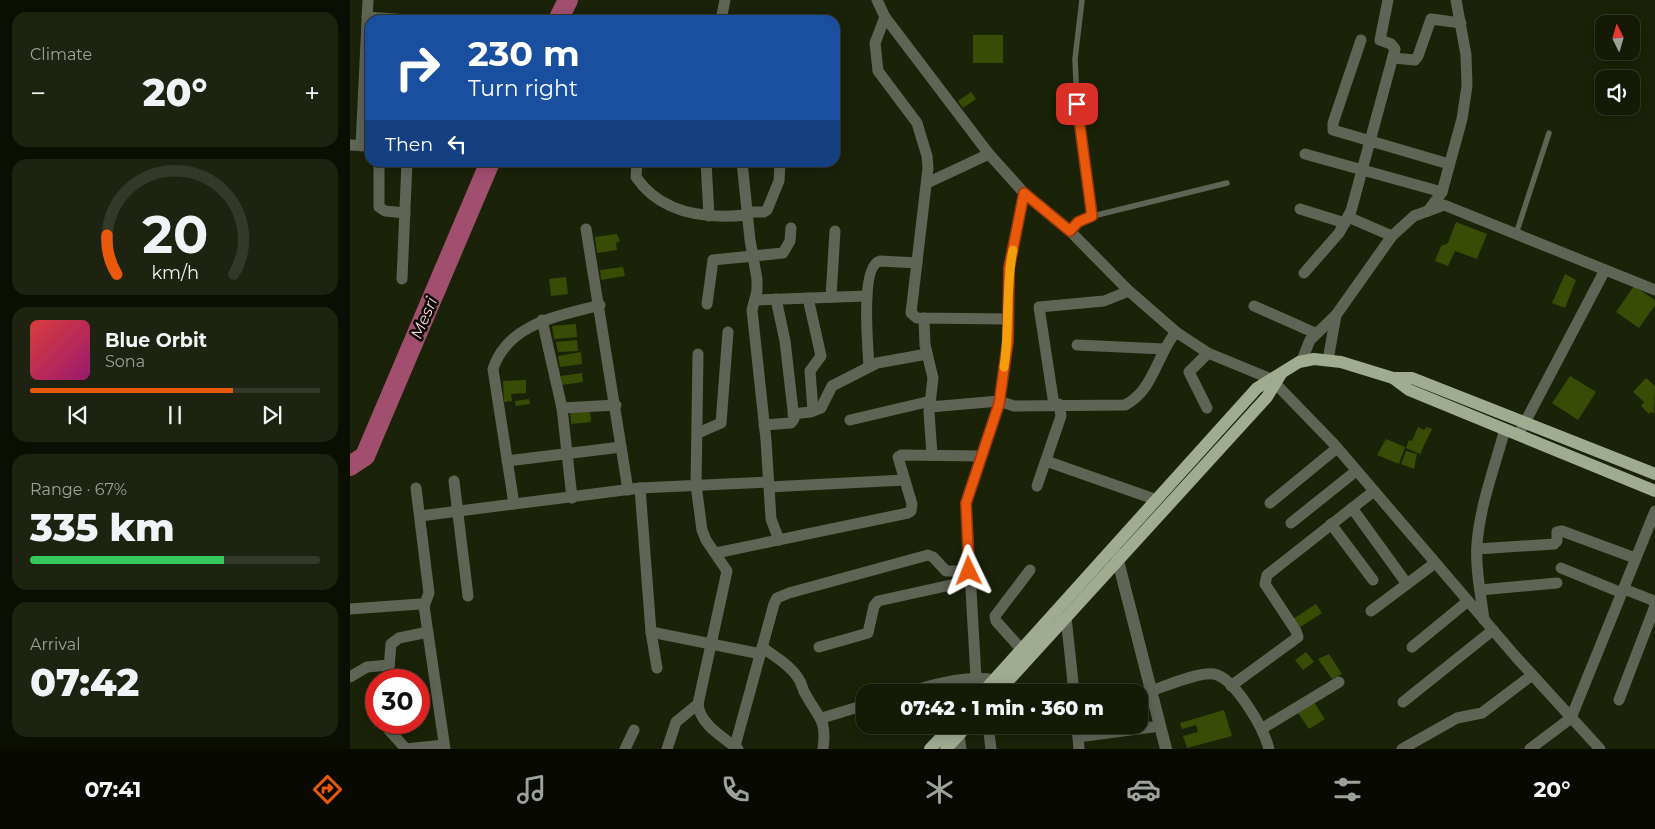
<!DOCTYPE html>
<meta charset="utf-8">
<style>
body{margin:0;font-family:Montserrat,sans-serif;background:#1d2310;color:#f1f3f6;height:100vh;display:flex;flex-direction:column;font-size:19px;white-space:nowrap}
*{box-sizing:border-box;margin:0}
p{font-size:16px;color:#9da19b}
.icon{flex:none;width:28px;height:28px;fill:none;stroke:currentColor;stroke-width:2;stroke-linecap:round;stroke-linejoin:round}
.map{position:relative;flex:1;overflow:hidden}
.sheet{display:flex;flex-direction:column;gap:12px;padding:12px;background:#0b0e03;width:350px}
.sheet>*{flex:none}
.guide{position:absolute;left:15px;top:15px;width:475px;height:152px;border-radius:15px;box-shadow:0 2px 12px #0003,0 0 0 1px #333828;background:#1a4fa0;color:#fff;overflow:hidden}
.needle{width:32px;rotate:355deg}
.tools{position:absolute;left:1245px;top:15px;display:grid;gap:10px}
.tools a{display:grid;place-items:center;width:45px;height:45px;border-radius:10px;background:#141a06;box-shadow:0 2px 12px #0003,0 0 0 1px #333828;font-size:25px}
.speed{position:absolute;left:15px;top:669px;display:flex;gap:10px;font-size:25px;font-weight:700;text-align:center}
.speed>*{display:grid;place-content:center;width:65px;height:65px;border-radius:50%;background:#141a06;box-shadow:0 2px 12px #0003,0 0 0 1px #333828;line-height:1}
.speed .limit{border:8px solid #d22;background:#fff;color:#111}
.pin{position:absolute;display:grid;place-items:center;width:42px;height:42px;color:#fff;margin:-21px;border-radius:10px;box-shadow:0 2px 8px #0006}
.me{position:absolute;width:55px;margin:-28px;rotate:358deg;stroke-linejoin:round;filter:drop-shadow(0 0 4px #0008)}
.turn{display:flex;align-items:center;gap:18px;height:105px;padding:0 20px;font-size:22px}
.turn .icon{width:65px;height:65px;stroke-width:2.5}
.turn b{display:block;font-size:35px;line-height:42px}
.then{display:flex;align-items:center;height:48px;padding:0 20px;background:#0003;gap:10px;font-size:19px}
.big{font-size:38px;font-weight:800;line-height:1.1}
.sheet .card{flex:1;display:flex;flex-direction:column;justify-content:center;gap:8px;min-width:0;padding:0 18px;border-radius:15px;background:#1d2310}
.sheet .dial{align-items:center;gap:0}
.dial svg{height:130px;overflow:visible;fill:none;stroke:#333828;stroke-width:7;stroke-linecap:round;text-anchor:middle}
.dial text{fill:#f1f3f6;stroke:none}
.song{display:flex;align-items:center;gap:15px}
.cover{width:60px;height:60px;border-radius:8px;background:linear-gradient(135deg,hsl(0 70% 55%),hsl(320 70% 35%))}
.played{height:5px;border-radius:2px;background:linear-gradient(90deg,#ea580c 70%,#333828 70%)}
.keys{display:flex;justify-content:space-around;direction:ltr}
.heat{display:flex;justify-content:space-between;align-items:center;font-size:28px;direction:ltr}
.charge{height:8px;border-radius:4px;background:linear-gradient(90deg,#34c759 67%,#333828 0)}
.trip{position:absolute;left:506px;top:684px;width:292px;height:50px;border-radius:15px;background:#141a06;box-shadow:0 2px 12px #0003,0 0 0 1px #333828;font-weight:800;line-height:50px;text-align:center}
.tabs{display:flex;height:80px;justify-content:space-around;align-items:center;background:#080a02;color:#9da19b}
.tabs .icon{width:35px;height:35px}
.tabs .current{color:#ea580c}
.tabs b{font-size:22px;color:#f1f3f6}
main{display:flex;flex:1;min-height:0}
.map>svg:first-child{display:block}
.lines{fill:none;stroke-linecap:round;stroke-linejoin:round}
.river{stroke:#a14e6f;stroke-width:20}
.building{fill:#394c05}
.service{stroke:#5f6457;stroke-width:5.5}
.minor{stroke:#5f6457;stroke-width:11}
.tertiary{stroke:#5f6457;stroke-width:12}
.primary{stroke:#a0ab90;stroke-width:12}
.route-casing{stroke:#983908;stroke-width:12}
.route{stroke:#ea580c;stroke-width:9}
.slow{stroke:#f59e0b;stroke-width:9}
.labels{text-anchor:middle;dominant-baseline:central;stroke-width:5;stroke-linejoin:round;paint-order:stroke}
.water-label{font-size:16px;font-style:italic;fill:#ffcede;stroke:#070a02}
</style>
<main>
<section class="sheet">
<div class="card"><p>Climate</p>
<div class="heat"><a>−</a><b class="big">20°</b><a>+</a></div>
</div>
<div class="card dial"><svg viewBox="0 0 100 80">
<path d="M14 69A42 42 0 1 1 86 69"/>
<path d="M14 69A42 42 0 0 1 8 45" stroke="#ea580c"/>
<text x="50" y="56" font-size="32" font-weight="700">20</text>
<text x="50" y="72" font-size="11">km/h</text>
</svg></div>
<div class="card">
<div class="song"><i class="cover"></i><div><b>Blue Orbit</b><p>Sona</p></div></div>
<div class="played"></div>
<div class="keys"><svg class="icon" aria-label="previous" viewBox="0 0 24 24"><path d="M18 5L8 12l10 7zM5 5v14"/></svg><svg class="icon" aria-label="pause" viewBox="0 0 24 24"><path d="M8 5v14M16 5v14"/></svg><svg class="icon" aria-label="next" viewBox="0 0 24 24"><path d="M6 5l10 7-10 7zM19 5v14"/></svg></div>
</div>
<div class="card"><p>Range · 67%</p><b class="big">335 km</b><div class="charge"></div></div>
<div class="card"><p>Arrival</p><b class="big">07:42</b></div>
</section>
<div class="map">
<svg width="1305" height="749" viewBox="0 0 1305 749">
<rect width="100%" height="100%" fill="#1a2208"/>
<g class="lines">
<g class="river">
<path d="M208 20 218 0"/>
<path d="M0 466 15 456 140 162"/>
</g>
</g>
<g class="building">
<rect x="623" y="35" width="30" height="28"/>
<path d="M621 92 626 99 613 108 608 101Z"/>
<path d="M1106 222 1137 234 1127 259 1105 251 1098 266 1085 261 1091 246 1098 243Z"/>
<path d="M267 234 270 241 266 243 267 250 247 253 245 237Z"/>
<path d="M273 267 275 276 251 280 250 270Z"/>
<path d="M1215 274 1226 280 1215 308 1202 303Z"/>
<path d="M216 277 218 294 201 296 199 279Z"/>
<path d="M1284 286 1305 300V305L1289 328 1266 312Z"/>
<path d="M226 324 227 337 204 339 202 326Z"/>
<path d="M227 340 228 351 208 352 206 342Z"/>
<path d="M231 352 232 364 210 367 208 356Z"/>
<path d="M232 373 233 382 212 385 211 376Z"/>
<path d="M1220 376 1246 392 1228 420 1202 403Z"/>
<path d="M1296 378 1305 386 1304 414 1301 412 1299 414 1291 406 1294 402 1283 392Z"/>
<path d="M176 380V393L161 394 162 401 154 402 153 381Z"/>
<path d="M179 399 180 404 166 406 165 401Z"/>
<path d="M240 410 241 422 221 424 220 412Z"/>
<path d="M1068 427 1074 430 1077 427 1082 429 1070 454 1056 448 1059 440 1062 441Z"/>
<path d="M1036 439 1055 447 1049 464 1027 455Z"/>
<path d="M1056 451 1067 454 1064 469 1051 464Z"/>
<path d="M966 604 972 613 949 628 943 619Z"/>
<path d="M956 652 964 662 953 670 945 660Z"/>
<path d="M979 654 992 674 982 679 968 659Z"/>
<path d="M964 702 975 719 959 729 948 713Z"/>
<path d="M874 710 882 736 837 748 833 736 848 732 846 725 832 729 830 723Z"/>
</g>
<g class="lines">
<g class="service">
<path d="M732 0 725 59 727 104 742 216"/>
<path d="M720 231 728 222 739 217 877 183"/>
<path d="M1166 234 1199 133"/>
</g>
<g class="minor">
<path d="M527 0 535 17 639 154 674 193 720 231 779 291 826 332 858 353 921 379 984 444 1166 657 1250 749"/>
<path d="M17 17 59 20"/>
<path d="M535 17 525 43 528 71 567 123 577 156 578 168 561 313 567 318 658 319"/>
<path d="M371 20 375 0"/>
<path d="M1011 40 983 123V130L1099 164"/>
<path d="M1043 58 1065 60 1068 56 1081 19 1111 23"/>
<path d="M0 145 20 146"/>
<path d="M11 146 18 0"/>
<path d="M955 154 1092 192"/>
<path d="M29 162V207L35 211 55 213"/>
<path d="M287 162 286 177C311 214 357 219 397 215"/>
<path d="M356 162 359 216"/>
<path d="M392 162 400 240 407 279V291L402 310 416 440 421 519 429 540"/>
<path d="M577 183 639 154"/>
<path d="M950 209 995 223"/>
<path d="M1078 211 1092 192 1112 119 1117 86 1116 55 1106 0"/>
<path d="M397 212H414L417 210 429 181 430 162"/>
<path d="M998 217 1042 236"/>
<path d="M236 229 278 490"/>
<path d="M954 273 989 233 1001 211 1045 49 1041 44 1030 40 1038 0"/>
<path d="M52 279 57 162"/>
<path d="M481 297 485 231"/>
<path d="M458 298 471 356 460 371 463 411"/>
<path d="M405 300 517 296"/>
<path d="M357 304 363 260 433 253 440 241 441 228"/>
<path d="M904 306 965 333"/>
<path d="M574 318 575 345 583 378 579 412 582 455"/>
<path d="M192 320 212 408 222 498"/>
<path d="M727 345 814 349"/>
<path d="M348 354 346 485 352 530 356 540 377 571 348 704C350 725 373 737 388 749"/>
<path d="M952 360 960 340 986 315 1042 236 1064 216 1094 205 1305 290"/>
<path d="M978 360 986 315"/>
<path d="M519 367C518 348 510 266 530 261L567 263"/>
<path d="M704 405 689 307 754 301 779 291"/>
<path d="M580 407 649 401 664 406 775 405C804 390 807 354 826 332"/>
<path d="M212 408 266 405"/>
<path d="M857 408 839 372 858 353"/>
<path d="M443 414 460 412 471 408 482 386 527 363 577 354"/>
<path d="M500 420 581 401"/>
<path d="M414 425 441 423 444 419 435 341 426 299"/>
<path d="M1171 430 1255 270"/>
<path d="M348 433 371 423 378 332"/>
<path d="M157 461 271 447"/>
<path d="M696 461 807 500"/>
<path d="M104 481 118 596"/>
<path d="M687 486 711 416 709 404"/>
<path d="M419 487 554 480"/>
<path d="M66 488 79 593 74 606"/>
<path d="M290 488 301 632 307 668"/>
<path d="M920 503 987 448"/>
<path d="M164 504 143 369C158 323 209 316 250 305"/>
<path d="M1002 508 1057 584"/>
<path d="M70 516 290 488 418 482"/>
<path d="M941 523 1006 471"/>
<path d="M981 524 1023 580"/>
<path d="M1127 549 1204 544 1207 541V532L1212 531 1285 558"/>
<path d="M366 553 558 513 561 511 562 504 548 457 551 455 631 456"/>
<path d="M1211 568 1272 593"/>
<path d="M1274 589 1302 600 1305 605"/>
<path d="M1130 590 1207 583"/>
<path d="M0 609 70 604 74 606 95 749"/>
<path d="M1021 611 1085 563"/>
<path d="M716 617 724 692"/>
<path d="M1134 620C1131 595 1125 569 1127 544 1130 505 1145 466 1155 429"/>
<path d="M301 632 411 654"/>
<path d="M412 647C425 657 442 666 450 681 452 685 453 691 456 695 469 719 477 719 473 749"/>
<path d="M469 647 518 633 524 606 528 601 619 581"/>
<path d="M1062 647 1118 601"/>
<path d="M672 650 646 621 645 616 680 570"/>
<path d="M0 677 17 667 39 665"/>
<path d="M626 677 616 503 649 404 658 341 659 268 674 193"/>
<path d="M38 680 41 644 49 638 78 632"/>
<path d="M881 686 948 637 946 631 915 584 917 575 1024 491"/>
<path d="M801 691C816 686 850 671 864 674 885 678 914 729 919 749"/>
<path d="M558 692C587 684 615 675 645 680"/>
<path d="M1269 700 1305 606"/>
<path d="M1053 702 1143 630"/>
<path d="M472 718 515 705"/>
<path d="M37 722 39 730 56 749"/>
<path d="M638 725 641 749"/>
<path d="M727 725 729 749"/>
<path d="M913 728 989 682"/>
<path d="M609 735 611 749"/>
<path d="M728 737 810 726"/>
<path d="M385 746 424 604 427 598 439 593 578 555 583 557 596 571H619"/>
<path d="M56 749 94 745"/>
<path d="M275 749 284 730"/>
<path d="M317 749 326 722 348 704"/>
<path d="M1052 749 1107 718 1132 713 1182 675"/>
<path d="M1180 749 1221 718 1305 511"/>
</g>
<path class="tertiary" d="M766 553 816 749"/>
<g class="primary">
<path d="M1043 378 1059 390 1305 491"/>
<path d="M633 692 907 388 949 362 964 359 991 362 1043 378H1062L1305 474"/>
<path d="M648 692 917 397 931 374"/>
<path d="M580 749 603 725"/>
<path d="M596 749 618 725"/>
</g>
</g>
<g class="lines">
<defs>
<path id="route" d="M619 571 616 503 649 404 658 341 659 268 674 193 720 231 728 222 742 216 727 104"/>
</defs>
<use href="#route" class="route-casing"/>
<use href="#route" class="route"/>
<path class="slow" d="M654 367C660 328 655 288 663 250"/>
</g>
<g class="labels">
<g class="water-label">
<text transform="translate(74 318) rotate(-67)">Mesri</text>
</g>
</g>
</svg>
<div class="tools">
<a><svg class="needle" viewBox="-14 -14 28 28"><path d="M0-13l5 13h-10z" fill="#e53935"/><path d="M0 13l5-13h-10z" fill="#9da19b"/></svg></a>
<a><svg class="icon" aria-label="sound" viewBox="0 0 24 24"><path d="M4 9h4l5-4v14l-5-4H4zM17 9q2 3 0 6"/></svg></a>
</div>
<div class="speed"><div class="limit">30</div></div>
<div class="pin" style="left:727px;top:104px;background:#d93025"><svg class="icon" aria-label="arrive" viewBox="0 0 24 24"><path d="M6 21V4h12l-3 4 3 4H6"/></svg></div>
<svg class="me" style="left:619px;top:571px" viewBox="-20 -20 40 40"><path d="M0-17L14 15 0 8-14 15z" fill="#ea580c" stroke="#fff" stroke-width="4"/></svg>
<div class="trip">07:42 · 1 min · 360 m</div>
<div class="guide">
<div class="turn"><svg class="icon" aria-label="right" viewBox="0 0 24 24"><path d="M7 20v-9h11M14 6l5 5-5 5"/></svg><div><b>230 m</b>Turn right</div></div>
<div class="then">Then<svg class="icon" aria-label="left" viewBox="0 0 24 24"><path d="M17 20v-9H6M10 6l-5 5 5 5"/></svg></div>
</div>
</div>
</main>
<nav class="tabs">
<b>07:41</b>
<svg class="icon current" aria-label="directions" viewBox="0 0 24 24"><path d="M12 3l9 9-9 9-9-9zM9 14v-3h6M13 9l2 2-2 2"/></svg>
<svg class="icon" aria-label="music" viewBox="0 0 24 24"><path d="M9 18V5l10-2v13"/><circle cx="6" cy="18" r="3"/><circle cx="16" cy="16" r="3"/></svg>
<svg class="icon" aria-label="phone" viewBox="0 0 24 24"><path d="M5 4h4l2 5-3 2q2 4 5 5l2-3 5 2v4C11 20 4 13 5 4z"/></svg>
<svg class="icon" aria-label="climate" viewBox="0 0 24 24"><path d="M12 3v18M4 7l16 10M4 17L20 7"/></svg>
<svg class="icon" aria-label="car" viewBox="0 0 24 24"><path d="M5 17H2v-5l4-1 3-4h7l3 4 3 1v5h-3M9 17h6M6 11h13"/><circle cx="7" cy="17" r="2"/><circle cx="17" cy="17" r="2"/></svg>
<svg class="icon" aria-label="filters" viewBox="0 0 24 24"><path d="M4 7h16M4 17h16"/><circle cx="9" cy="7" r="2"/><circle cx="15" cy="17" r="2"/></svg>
<b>20°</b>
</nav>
